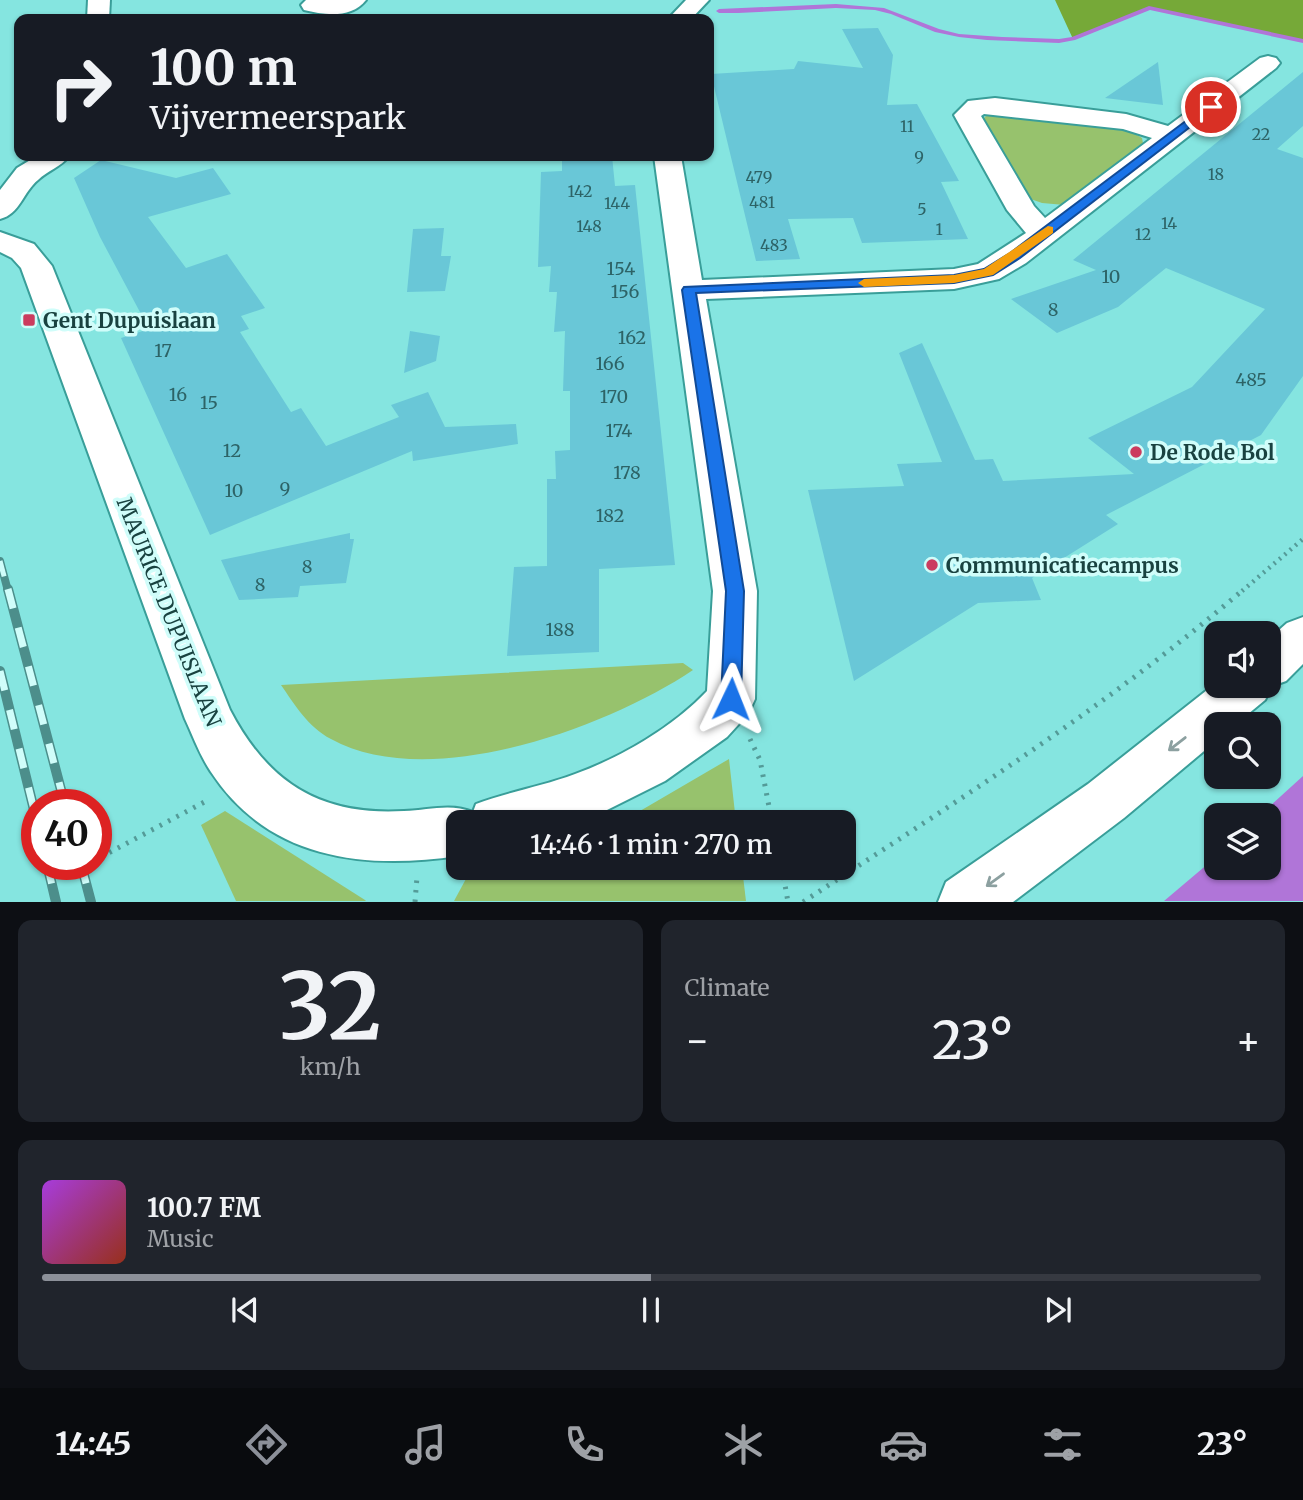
<!DOCTYPE html>
<meta charset="utf-8">
<style>
body{margin:0;font-family:Merriweather,serif;background:#20242c;color:#f1f3f6;height:100vh;display:flex;flex-direction:column;font-size:26px;white-space:nowrap}
*{box-sizing:border-box;margin:0}
p{font-size:23px;color:#9ea1a6}
.icon{flex:none;width:38px;height:38px;fill:none;stroke:currentColor;stroke-width:2;stroke-linecap:round;stroke-linejoin:round}
.map{position:relative;height:902px;overflow:hidden}
.drawer{display:flex;flex-direction:column;gap:18px;padding:18px;background:#0d0f14;flex:1}
.drawer>*{flex:none}
.guide{position:absolute;left:14px;top:14px;width:700px;height:147px;border-radius:14px;box-shadow:0 2px 5px #0004;background:#171b24;color:#f1f3f6;overflow:hidden}
.buttons{position:absolute;left:1204px;top:621px;display:grid;gap:14px}
.buttons a{display:grid;place-items:center;width:77px;height:77px;border-radius:14px;background:#171b24;box-shadow:0 2px 5px #0004;font-size:35px}
.speed{position:absolute;left:21px;top:789px;display:flex;gap:14px;font-size:35px;font-weight:700;text-align:center}
.speed>*{display:grid;place-content:center;width:91px;height:91px;border-radius:50%;background:#171b24;box-shadow:0 2px 5px #0004;line-height:1}
.speed .limit{border:10px solid #d22;background:#fff;color:#111}
.pin{position:absolute;display:grid;place-items:center;width:60px;height:60px;color:#fff;margin:-30px;border:4px solid #fff;border-radius:50%;box-shadow:0 2px 7px #0007}
.me{position:absolute;width:77px;margin:-38px;rotate:2deg;stroke-linejoin:round;filter:drop-shadow(0 0 5px #0008)}
.turn{display:flex;align-items:center;gap:24px;height:147px;padding:0 21px;font-size:32px}
.turn .icon{width:91px;height:91px;stroke-width:2.5}
.turn b{display:block;font-size:49px;line-height:60px}
.big{font-size:52px;font-weight:600;line-height:1.1}
.drawer .tile{flex:1;display:flex;flex-direction:column;justify-content:center;gap:10px;min-width:0;padding:0 24px;border-radius:14px;background:#20242c}
.drawer .dial{align-items:center;gap:0}
.dial b{font-size:91px;line-height:1}
.song{display:flex;align-items:center;gap:21px}
.cover{width:84px;height:84px;border-radius:10px;background:linear-gradient(135deg,hsl(280 70% 55%),hsl(10 70% 35%))}
.played{height:7px;border-radius:4px;background:linear-gradient(90deg,#8c9099 50%,#363941 50%)}
.keys{display:flex;justify-content:space-around;direction:ltr}
.heat{display:flex;justify-content:space-between;align-items:center;font-size:38px;direction:ltr}
.drawer .tiles{flex:1;display:grid;gap:18px;grid-template-columns:1fr 1fr}
.tile:last-child{grid-column:span 2}
.trip{position:absolute;left:446px;top:810px;width:410px;height:70px;border-radius:14px;background:#171b24;box-shadow:0 2px 5px #0004;font-weight:600;line-height:70px;text-align:center}
.tabs{display:flex;height:112px;justify-content:space-around;align-items:center;background:#090b0e;color:#9ea1a6}
.tabs .icon{width:49px;height:49px}
.tabs .current{color:#8c9099}
.tabs b{font-size:32px;color:#f1f3f6}
.map>svg:first-child{display:block}
.green{fill:#97c26d}
.forest{fill:#76a938}
.water{fill:#b075d8}
.lines{fill:none;stroke-linecap:round;stroke-linejoin:round}
.stream{fill:#b075d8;fill-rule:evenodd}
.building{fill:#69c7d7}
.minor-casing{stroke:#399e99;stroke-width:4}
.highway-casing{stroke:#399e99;stroke-width:4}
.path-far1{stroke:#549b98;stroke-width:4.5;stroke-dasharray:2 5;stroke-linecap:butt}
.path{stroke:#549b98;stroke-width:5;stroke-dasharray:2.5 7;stroke-linecap:butt}
.minor{fill:#fff;fill-rule:evenodd}
.highway{fill:#fff;fill-rule:evenodd}
.rail-far1-casing{stroke:#4c8e8b;stroke-width:8}
.rail-casing{stroke:#4c8e8b;stroke-width:10}
.rail-far1{stroke:#d0fdfa;stroke-width:5;stroke-dasharray:16;stroke-linecap:butt}
.rail{stroke:#d0fdfa;stroke-width:7;stroke-dasharray:20;stroke-linecap:butt}
.oneway{stroke:#8ca0a0}
.route{fill:#1a73e8;stroke:#114b97;stroke-width:2}
.slow{fill:#f59e0b}
.poi-dot{fill:#cb3c5f;stroke:#d0fdfa;stroke-width:2.5}
.labels{text-anchor:middle;dominant-baseline:central;stroke-width:7;stroke-linejoin:round;paint-order:stroke}
.far-number-label{font-size:16px;fill:#2d6366}
.number-label{font-size:18px;fill:#2d6366}
.poi-label{font-size:21px;font-weight:bold;fill:#194240;stroke:#d0fdfa;text-anchor:start}
.street-label{font-size:21px;fill:#194240;stroke:#d0fdfa}
</style>
<div class="map">
<svg width="1303" height="902" viewBox="0 0 1303 902">
<rect width="100%" height="100%" fill="#85e5e0"/>
<g class="green">
<path d="M988 114 1125 128 1142 138 1144 149 1065 205 1042 203 1025 197 982 120Z"/>
<path d="M683 663 693 670C607 728 429 793 331 739 308 727 295 705 281 685Z"/>
<path d="M729 759 736 822H618L628 818Z"/>
<path d="M225 811 365 900 366 901H236L201 825Z"/>
<path d="M501 868H742L746 901H454L467 877Z"/>
</g>
<path class="forest" d="M1055 0H1303V42L1148 8 1073 39Z"/>
<path class="water" d="M1303 776V901H1164L1216 857V868H1269V816L1260 815Z"/>
<g class="lines">
<path class="stream" d="M836 4 884 8 939 29 959 34 1002 37 1059 39 1072 37 1149 6 1303 39V43L1150 10 1075 40 1059 43 987 40 959 37 935 32 891 14 875 10 836 8 738 13H719L716 11 719 9Z"/>
</g>
<g class="building">
<path d="M878 28 893 55 887 105 917 104 959 181 941 182 968 239 862 243 853 218 788 219 800 259 756 261 711 74 794 69 798 61 863 68 842 29Z"/>
<path d="M1158 62 1163 105 1105 98Z"/>
<path d="M1303 72V126L1277 149 1303 158V376L1261 435 1106 515 1118 524 1032 578 1041 600 978 603 854 681 808 490 904 486 897 464 942 462 899 353 922 343 975 460 993 459 1003 481 1134 474 1088 438 1192 387 1265 309 1166 268 1118 307 1057 333 1011 299 1096 270 1073 260Z"/>
<path d="M562 156H612L615 186 635 185 675 565 599 569V652L507 656 514 567 547 566V479H556L555 451 570 450V391H563L565 331 554 332 557 292H549L551 266 538 267 541 172 562 171Z"/>
<path d="M101 160 176 178 213 168 231 194 148 217 186 268 227 254 265 308 241 316 249 329 240 332 291 412 301 408 326 446 399 417 391 405 428 392 445 427 516 424 518 444 413 461 412 451 210 535 121 338 149 329 100 237 74 178Z"/>
<path d="M444 228 441 256H451L445 291 407 292 413 229Z"/>
<path d="M410 331 440 336 436 361 404 373Z"/>
<path d="M350 533V539H354L346 583 300 586 298 597 239 600 221 560Z"/>
</g>
<g class="lines">
<defs>
<g id="minor">
<path d="M88 0H110L109 19H87Z"/>
<path d="M306 0H366C351 19 325 15 304 10L301 5Z"/>
<path d="M686 0H709L691 19H668Z"/>
<path d="M1268 56 1276 58 1280 63 1276 68 1026 263 999 279 954 289 706 299 757 591 755 699 748 714 727 737 665 781 601 813 575 822H458V856C363 870 268 859 211 772 200 756 193 736 185 719L21 268 12 258 0 252V232L34 244 52 266 230 710C268 783 321 816 404 811 429 810 450 803 473 812L476 804C508 792 543 786 575 774 622 757 673 727 707 691L713 591 654 156H681L702 280 954 269 978 264 1026 233 1007 210 954 115 968 101 995 98 1126 114 1168 126 1260 58ZM984 114 1123 129 1152 138 1045 218 1034 206 981 116Z"/>
<path d="M37 156H69C61 167 47 171 38 180 23 192 20 214 0 219V190L17 168Z"/>
</g>
<path id="highway" d="M1303 617V664L1286 681 1272 686 1265 700 1236 724H1216V741L1124 818 1013 902H938L946 882 1088 784 1216 683V686H1269V639L1287 623Z"/>
</defs>
<use href="#minor" class="minor-casing"/>
<use href="#highway" class="highway-casing"/>
<path class="path-far1" d="M1242 591 1303 539"/>
<g class="path">
<path d="M750 739 760 760 772 822"/>
<path d="M101 857 210 799"/>
<path d="M782 868 788 902"/>
<path d="M415 902 417 877"/>
<path d="M803 902C954 803 1107 707 1244 589"/>
</g>
<use href="#minor" class="minor"/>
<use href="#highway" class="highway"/>
<defs>
<path id="rail-far1" d="M0 561 8 591"/>
<g id="rail">
<path d="M8 589 65 805"/>
<path d="M0 671 37 822"/>
<path d="M47 864 56 902"/>
<path d="M81 864 91 902"/>
</g>
</defs>
<use href="#rail-far1" class="rail-far1-casing"/>
<use href="#rail" class="rail-casing"/>
<use href="#rail-far1" class="rail-far1"/>
<use href="#rail" class="rail"/>
</g>
<defs><path id="oneway-shaft" d="M-6 0H5M1.5-3L5.5 0L1.5 3" fill="none" stroke-width="1.6" stroke-linecap="round" stroke-linejoin="round" transform="scale(1.75)"/></defs>
<g class="oneway">
<use href="#oneway-shaft" transform="translate(1177 744) rotate(142)"/>
<use href="#oneway-shaft" transform="translate(995 880) rotate(144)"/>
</g>
<path class="route" d="M1207 105 1216 107 1020 258 993 275 954 283 696 293 744 591 741 699 738 705 731 707 724 705 721 699 726 591 682 290 684 287 954 275 984 269 1010 253Z"/>
<path class="slow" d="M1048 226 1053 227V233L993 275 954 283 864 287 858 283 864 279 954 275 984 269Z"/>
<g class="poi-dot">
<rect x="22" y="313" width="14" height="14" rx="3.5"/>
<circle cx="1136" cy="452" r="7"/>
<circle cx="932" cy="565" r="7"/>
</g>
<g class="labels">
<g class="far-number-label">
<text x="907" y="126">11</text>
<text x="1261" y="134">22</text>
<text x="919" y="157">9</text>
<text x="1216" y="174">18</text>
<text x="759" y="177">479</text>
<text x="580" y="191">142</text>
<text x="762" y="202">481</text>
<text x="617" y="203">144</text>
<text x="922" y="209">5</text>
<text x="1169" y="223">14</text>
<text x="589" y="226">148</text>
<text x="939" y="229">1</text>
<text x="1143" y="234">12</text>
<text x="774" y="245">483</text>
</g>
<g class="number-label">
<text x="621" y="268">154</text>
<text x="1111" y="276">10</text>
<text x="625" y="291">156</text>
<text x="1053" y="309">8</text>
<text x="632" y="337">162</text>
<text x="163" y="350">17</text>
<text x="610" y="363">166</text>
<text x="1251" y="379">485</text>
<text x="178" y="394">16</text>
<text x="614" y="396">170</text>
<text x="209" y="402">15</text>
<text x="619" y="430">174</text>
<text x="232" y="450">12</text>
<text x="627" y="472">178</text>
<text x="285" y="488">9</text>
<text x="234" y="490">10</text>
<text x="610" y="515">182</text>
<text x="307" y="566">8</text>
<text x="260" y="584">8</text>
<text x="560" y="629">188</text>
</g>
<g class="poi-label">
<text x="43" y="320">Gent Dupuislaan</text>
<text x="1150" y="452">De Rode Bol</text>
<text x="946" y="565">Communicatiecampus</text>
</g>
<g class="street-label">
<text transform="translate(169 612) rotate(68)">MAURICE DUPUISLAAN</text>
</g>
</g>
</svg>
<div class="buttons">
<a><svg class="icon" aria-label="sound" viewBox="0 0 24 24"><path d="M4 9h4l5-4v14l-5-4H4zM17 9q2 3 0 6"/></svg></a>
<a><svg class="icon" aria-label="search" viewBox="0 0 24 24"><circle cx="10" cy="10" r="6"/><path d="M15 15l6 6"/></svg></a>
<a><svg class="icon" aria-label="layers" viewBox="0 0 24 24"><path d="M12 4l9 5-9 5-9-5zM3 14l9 5 9-5"/></svg></a>
</div>
<div class="speed"><div class="limit">40</div></div>
<div class="pin" style="left:1211px;top:107px;background:#d93025"><svg class="icon" aria-label="arrive" viewBox="0 0 24 24"><path d="M6 21V4h12l-3 4 3 4H6"/></svg></div>
<svg class="me" style="left:731px;top:699px" viewBox="-20 -20 40 40"><path d="M0-17L14 15 0 8-14 15z" fill="#1a73e8" stroke="#fff" stroke-width="4"/></svg>
<div class="trip">14:46 · 1 min · 270 m</div>
<div class="guide">
<div class="turn"><svg class="icon" aria-label="right" viewBox="0 0 24 24"><path d="M7 20v-9h11M14 6l5 5-5 5"/></svg><div><b>100 m</b>Vijvermeerspark</div></div>
</div>
</div>
<section class="drawer">
<div class="tiles">
<div class="tile dial"><b>32</b><p>km/h</p></div>
<div class="tile"><p>Climate</p>
<div class="heat"><a>−</a><b class="big">23°</b><a>+</a></div>
</div>
<div class="tile">
<div class="song"><i class="cover"></i><div><b>100.7 FM</b><p>Music</p></div></div>
<div class="played"></div>
<div class="keys"><svg class="icon" aria-label="previous" viewBox="0 0 24 24"><path d="M18 5L8 12l10 7zM5 5v14"/></svg><svg class="icon" aria-label="pause" viewBox="0 0 24 24"><path d="M8 5v14M16 5v14"/></svg><svg class="icon" aria-label="next" viewBox="0 0 24 24"><path d="M6 5l10 7-10 7zM19 5v14"/></svg></div>
</div>
</div>
</section>
<nav class="tabs">
<b>14:45</b>
<svg class="icon current" aria-label="directions" viewBox="0 0 24 24"><path d="M12 3l9 9-9 9-9-9zM9 14v-3h6M13 9l2 2-2 2"/></svg>
<svg class="icon" aria-label="music" viewBox="0 0 24 24"><path d="M9 18V5l10-2v13"/><circle cx="6" cy="18" r="3"/><circle cx="16" cy="16" r="3"/></svg>
<svg class="icon" aria-label="phone" viewBox="0 0 24 24"><path d="M5 4h4l2 5-3 2q2 4 5 5l2-3 5 2v4C11 20 4 13 5 4z"/></svg>
<svg class="icon" aria-label="climate" viewBox="0 0 24 24"><path d="M12 3v18M4 7l16 10M4 17L20 7"/></svg>
<svg class="icon" aria-label="car" viewBox="0 0 24 24"><path d="M5 17H2v-5l4-1 3-4h7l3 4 3 1v5h-3M9 17h6M6 11h13"/><circle cx="7" cy="17" r="2"/><circle cx="17" cy="17" r="2"/></svg>
<svg class="icon" aria-label="filters" viewBox="0 0 24 24"><path d="M4 7h16M4 17h16"/><circle cx="9" cy="7" r="2"/><circle cx="15" cy="17" r="2"/></svg>
<b>23°</b>
</nav>
